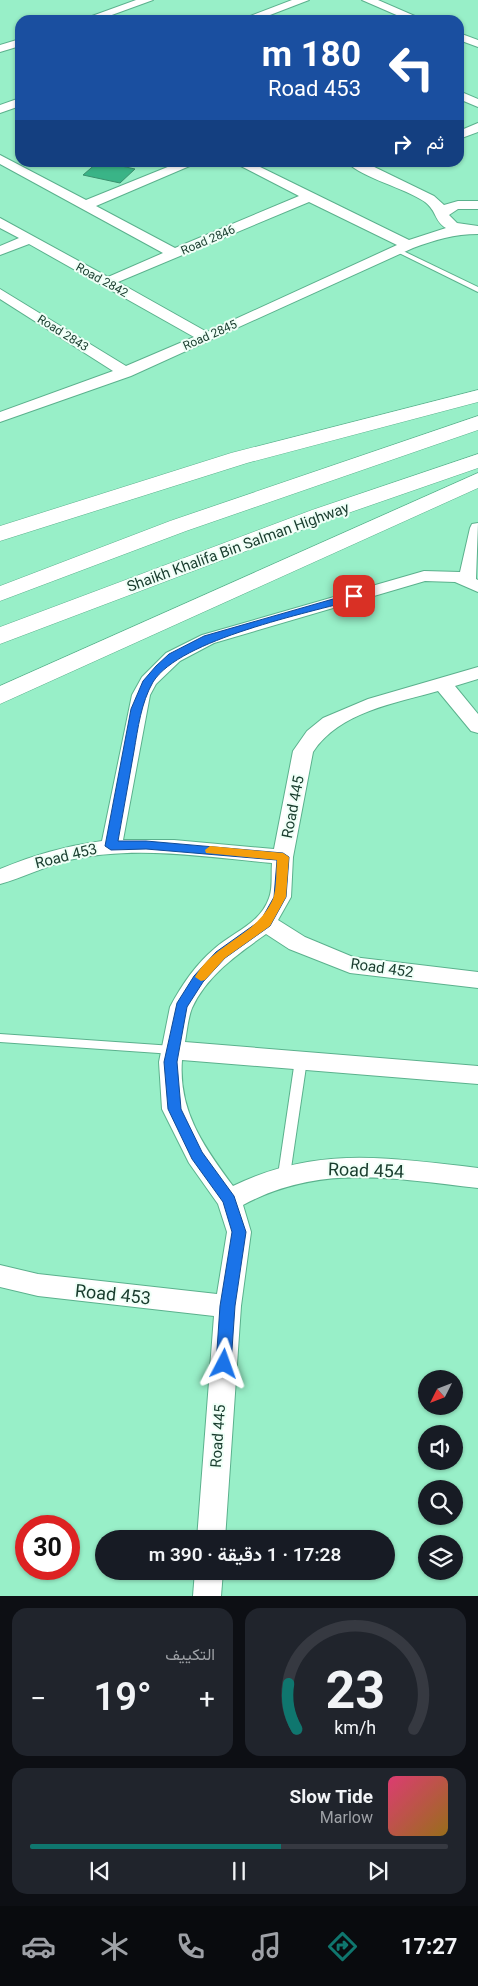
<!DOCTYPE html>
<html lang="ar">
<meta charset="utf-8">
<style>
body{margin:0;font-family:Roboto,Vazirmatn,sans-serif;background:#20242c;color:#f1f3f6;direction:rtl;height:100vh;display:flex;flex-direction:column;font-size:19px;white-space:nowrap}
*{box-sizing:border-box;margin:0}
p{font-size:16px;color:#9ea1a6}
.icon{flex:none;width:28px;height:28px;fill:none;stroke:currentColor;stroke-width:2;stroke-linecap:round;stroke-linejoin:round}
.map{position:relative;height:1596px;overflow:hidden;direction:ltr}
.side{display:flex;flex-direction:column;gap:12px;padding:12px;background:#0d0f14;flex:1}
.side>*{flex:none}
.hud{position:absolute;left:15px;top:15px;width:449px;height:152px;border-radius:15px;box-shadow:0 1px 4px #0004;direction:rtl;background:#1a4fa0;color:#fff;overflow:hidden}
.needle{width:32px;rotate:228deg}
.buttons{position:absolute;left:418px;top:1370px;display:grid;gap:10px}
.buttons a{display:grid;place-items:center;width:45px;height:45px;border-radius:50%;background:#171b24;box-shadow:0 1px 4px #0004;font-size:25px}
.speed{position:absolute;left:15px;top:1515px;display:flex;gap:10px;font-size:25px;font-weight:700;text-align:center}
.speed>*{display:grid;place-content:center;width:65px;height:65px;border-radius:50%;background:#171b24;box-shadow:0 1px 4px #0004;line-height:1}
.speed .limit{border:8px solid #d22;background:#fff;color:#111}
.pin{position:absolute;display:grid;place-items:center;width:42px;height:42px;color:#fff;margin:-21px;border-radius:10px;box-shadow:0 2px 8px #0006}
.me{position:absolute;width:55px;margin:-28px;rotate:4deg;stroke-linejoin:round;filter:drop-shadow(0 0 4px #0008)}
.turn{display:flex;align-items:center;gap:18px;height:105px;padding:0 20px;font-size:22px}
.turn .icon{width:65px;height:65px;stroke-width:2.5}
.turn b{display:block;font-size:35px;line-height:42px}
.then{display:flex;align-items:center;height:48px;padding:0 20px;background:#0003;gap:10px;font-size:19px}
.big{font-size:38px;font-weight:600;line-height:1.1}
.side .tile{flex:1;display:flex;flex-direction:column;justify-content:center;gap:8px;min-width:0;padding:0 18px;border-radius:15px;background:#20242c}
.side .dial{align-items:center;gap:0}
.dial svg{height:130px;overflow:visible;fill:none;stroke:#363941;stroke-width:7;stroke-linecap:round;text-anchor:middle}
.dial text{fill:#f1f3f6;stroke:none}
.song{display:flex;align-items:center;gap:15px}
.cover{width:60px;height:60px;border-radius:8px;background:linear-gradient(135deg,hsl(340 70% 55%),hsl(40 70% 35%))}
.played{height:5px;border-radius:2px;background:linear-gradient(90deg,#0f766e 60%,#363941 60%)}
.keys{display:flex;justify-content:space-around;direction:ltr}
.heat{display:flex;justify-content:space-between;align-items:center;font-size:28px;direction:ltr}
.side .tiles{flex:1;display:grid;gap:12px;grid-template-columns:1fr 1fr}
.tile:last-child{grid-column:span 2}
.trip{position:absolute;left:95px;top:1530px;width:300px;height:50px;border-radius:25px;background:#171b24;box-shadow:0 1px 4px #0004;font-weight:600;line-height:50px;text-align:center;direction:rtl}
.tab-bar{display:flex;height:80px;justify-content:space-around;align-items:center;background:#090b0e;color:#9ea1a6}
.tab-bar .icon{width:35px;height:35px}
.tab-bar .active{color:#0f766e}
.tab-bar b{font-size:22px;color:#f1f3f6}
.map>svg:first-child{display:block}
.building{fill:#3ab487;stroke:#39916e}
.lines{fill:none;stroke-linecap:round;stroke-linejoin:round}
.service-casing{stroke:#5bb18d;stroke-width:2}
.minor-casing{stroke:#5bb18d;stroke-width:2}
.motorway-casing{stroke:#5bb18d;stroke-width:1}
.service{fill:#fff;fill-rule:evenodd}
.minor{fill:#fff;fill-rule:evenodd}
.motorway{fill:#fff;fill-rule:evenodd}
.route{fill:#1a73e8;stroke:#114b97}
.slow{fill:#f59e0b}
.labels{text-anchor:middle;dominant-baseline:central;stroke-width:4;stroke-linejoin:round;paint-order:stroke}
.far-street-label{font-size:12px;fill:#183c2d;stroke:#effff7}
.street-label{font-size:15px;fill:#183c2d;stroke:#effff7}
.near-street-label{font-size:18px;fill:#183c2d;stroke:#effff7}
</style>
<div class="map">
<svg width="478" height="1596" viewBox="0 0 478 1596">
<rect width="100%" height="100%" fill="#98efc8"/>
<path class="building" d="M98 162H103L135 169 120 183 83 175Z"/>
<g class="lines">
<defs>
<g id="service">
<path d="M395 249H399L478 287V292L395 251Z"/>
<path d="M0 1034 173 1046 177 1047 179 1050 177 1053 173 1054 0 1042Z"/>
<path d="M301 1056 305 1057 307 1060 290 1175 288 1179 284 1180 280 1179 278 1175 295 1060 297 1057Z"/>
</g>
<g id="minor">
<path d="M136 0H153L98 20H81Z"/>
<path d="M292 0H309L257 20H240Z"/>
<path d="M362 0H378L424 20H408Z"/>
<path d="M459 33 478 40V47L459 40Z"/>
<path d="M20 39V46L0 52V45Z"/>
<path d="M459 91 478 99V107L459 99Z"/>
<path d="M20 98V106L0 113V105Z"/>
<path d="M478 123V132L459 139V131Z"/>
<path d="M0 155 86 200 180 162H199L96 206 175 248 299 196 233 162H250L409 240 446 228C434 221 437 211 425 202 405 188 362 178 347 162H364L434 196 444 205 458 201H478V209H458L449 215 457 223 478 226V234C454 234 435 240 413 248L131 376 0 422V412L113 371 0 299V289L126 366 194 337 29 244 0 255V246L19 238 0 228V218L108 277 163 253 0 164ZM309 202 397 245 207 332 118 282Z"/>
<path d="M478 523 476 579 478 580V592L455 582 425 581 214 643 180 661 156 684 150 695 123 840H174L274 849 293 751 307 731 323 718 368 699 478 667V679L455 686 478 714V733L471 731 438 691C396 703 339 712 313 752L293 857 291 897 278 920 305 937 353 957 478 972V988L350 973 289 949 266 934C238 954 207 975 192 1008 188 1018 187 1031 185 1042L478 1066V1084L182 1060C178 1111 204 1147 233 1186 318 1145 388 1158 478 1168V1188C393 1179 322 1163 243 1205L251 1232 241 1306 225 1539H197L214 1316 38 1296 0 1287V1265L38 1274 217 1294 227 1232 218 1204 189 1163 162 1109 159 1062 170 1007C181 986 196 964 214 949 233 932 260 924 269 898 273 888 271 874 272 863 206 857 135 845 69 860 45 866 23 878 0 884V869C33 855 66 846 102 841L132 695 142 677 166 653 202 635 424 571 460 572 470 528 472 524Z"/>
<path d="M195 1571H223L221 1596H193Z"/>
</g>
<g id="motorway">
<path d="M478 390V402L247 463 0 541V526L231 453Z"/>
<path d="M478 416V430L186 531 0 601V586L170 521Z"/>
<path d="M478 454V468L328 520 0 644V627L312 510Z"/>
<path d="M478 473V488L0 704V686Z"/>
</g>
</defs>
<use href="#service" class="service-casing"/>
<use href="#minor" class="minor-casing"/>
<use href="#motorway" class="motorway-casing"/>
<use href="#service" class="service"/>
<use href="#minor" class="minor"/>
<use href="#motorway" class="motorway"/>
</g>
<path class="route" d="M354 593 360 596 358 599C308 613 180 639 153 682 141 703 138 728 134 751 129 781 123 811 118 841H146L283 853 289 857 286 897 270 926 225 958 203 982 187 1007 177 1062 181 1109 202 1152 234 1196 246 1232 235 1306 231 1364 229 1369 224 1371 218 1369 216 1364 220 1306 232 1232 223 1202 192 1159 168 1109 164 1062 177 1003 194 976 216 952 261 920 274 897 277 860 146 849 111 850 105 846 131 709 143 681 156 666 169 654 204 636Z"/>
<path class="slow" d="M210 846 283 853 289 857 286 897 270 926 225 958 205 980 201 981 195 977C214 943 257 936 273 899 277 888 276 872 277 860L206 853 205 850Z"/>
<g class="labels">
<g class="far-street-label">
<text transform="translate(208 240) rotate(-23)">Road 2846</text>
<text transform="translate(102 280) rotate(29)">Road 2842</text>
<text transform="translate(63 333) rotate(32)">Road 2843</text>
<text transform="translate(210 335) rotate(-24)">Road 2845</text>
</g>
<g class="street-label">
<text transform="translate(238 547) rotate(-20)">Shaikh Khalifa Bin Salman Highway</text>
<text transform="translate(293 807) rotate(-79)">Road 445</text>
<text transform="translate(66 856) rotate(-14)">Road 453</text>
<text transform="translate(382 968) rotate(8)">Road 452</text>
<text transform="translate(218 1436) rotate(-86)">Road 445</text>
</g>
<g class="near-street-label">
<text transform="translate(366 1170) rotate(2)">Road 454</text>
<text transform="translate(113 1294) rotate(6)">Road 453</text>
</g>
</g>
</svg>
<div class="buttons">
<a><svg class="needle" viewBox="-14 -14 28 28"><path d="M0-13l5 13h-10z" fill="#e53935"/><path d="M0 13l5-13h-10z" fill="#9ea1a6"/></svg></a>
<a><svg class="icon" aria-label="sound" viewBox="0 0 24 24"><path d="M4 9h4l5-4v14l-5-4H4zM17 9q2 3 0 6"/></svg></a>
<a><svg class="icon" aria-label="search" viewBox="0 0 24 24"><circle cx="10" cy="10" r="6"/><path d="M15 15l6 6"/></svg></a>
<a><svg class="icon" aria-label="layers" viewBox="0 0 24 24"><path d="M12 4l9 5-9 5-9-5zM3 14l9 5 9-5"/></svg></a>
</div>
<div class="speed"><div class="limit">30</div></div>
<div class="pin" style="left:354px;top:596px;background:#d93025"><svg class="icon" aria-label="arrive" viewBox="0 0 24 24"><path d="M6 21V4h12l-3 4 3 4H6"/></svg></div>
<svg class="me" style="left:224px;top:1364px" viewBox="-20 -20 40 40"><path d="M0-17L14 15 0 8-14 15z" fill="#1a73e8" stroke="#fff" stroke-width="4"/></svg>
<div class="trip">17:28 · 1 دقيقة · 390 m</div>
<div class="hud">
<div class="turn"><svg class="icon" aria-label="left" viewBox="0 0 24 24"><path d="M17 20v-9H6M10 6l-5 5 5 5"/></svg><div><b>180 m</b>Road 453</div></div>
<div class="then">ثم<svg class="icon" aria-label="right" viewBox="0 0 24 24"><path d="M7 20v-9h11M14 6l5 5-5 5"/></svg></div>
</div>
</div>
<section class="side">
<div class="tiles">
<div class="tile dial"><svg viewBox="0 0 100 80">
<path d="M14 69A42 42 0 1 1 86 69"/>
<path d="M14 69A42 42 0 0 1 9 41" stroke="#0f766e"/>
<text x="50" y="56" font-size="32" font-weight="700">23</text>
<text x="50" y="72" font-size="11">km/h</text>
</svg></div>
<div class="tile"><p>التكييف</p>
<div class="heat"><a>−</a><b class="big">19°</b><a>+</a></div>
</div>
<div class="tile">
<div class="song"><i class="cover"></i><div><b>Slow Tide</b><p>Marlow</p></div></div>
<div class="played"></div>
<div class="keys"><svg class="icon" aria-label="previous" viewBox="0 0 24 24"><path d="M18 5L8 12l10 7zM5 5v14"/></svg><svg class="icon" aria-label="pause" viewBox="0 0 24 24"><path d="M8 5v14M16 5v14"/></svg><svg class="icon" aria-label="next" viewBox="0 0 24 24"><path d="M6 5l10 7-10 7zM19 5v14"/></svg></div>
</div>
</div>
</section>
<nav class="tab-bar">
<b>17:27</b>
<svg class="icon active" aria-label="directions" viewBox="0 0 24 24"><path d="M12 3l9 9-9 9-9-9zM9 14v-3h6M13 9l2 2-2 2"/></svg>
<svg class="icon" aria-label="music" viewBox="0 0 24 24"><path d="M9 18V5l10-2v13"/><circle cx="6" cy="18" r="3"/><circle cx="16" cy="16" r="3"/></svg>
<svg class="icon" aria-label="phone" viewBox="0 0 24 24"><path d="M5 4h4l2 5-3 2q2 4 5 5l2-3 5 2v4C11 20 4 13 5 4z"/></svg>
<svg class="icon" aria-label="climate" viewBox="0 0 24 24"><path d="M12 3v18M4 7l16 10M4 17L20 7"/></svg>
<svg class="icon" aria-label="car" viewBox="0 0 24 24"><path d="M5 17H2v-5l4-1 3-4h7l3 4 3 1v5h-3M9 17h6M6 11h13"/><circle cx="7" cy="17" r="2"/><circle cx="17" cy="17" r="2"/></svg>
</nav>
